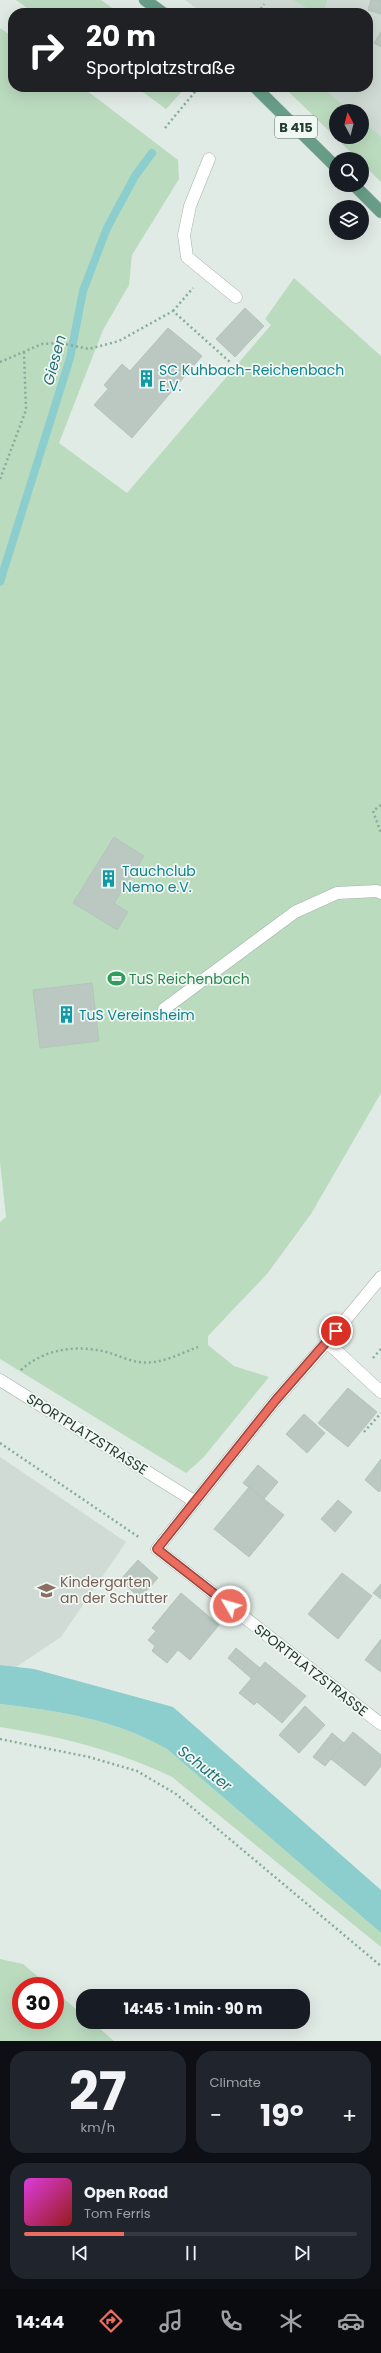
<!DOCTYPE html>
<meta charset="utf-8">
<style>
body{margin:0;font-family:Poppins,sans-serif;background:#20242c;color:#f1f3f6;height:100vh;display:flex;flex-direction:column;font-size:15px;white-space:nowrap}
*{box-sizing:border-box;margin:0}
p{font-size:13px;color:#9ea1a6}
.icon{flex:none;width:22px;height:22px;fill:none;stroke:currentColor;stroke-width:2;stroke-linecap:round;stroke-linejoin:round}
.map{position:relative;height:2041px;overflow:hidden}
.drawer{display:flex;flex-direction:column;gap:10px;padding:10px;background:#0d0f14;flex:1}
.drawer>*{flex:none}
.guide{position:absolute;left:8px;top:8px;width:365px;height:84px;border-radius:16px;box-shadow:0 4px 16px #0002;background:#202124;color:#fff;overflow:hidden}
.needle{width:26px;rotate:353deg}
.controls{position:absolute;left:329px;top:104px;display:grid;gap:8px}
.controls a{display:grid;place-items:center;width:40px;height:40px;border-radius:50%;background:#171b24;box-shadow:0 4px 16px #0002;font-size:20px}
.speed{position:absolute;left:12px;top:1977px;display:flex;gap:8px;font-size:20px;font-weight:700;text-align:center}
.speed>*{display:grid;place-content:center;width:52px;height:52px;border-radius:50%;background:#171b24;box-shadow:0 4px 16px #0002;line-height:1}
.speed .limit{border:6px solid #d22;background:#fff;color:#111}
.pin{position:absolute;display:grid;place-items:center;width:34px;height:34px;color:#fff;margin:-17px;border:2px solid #fff;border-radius:50%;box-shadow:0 1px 4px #0007}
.me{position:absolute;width:44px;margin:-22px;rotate:308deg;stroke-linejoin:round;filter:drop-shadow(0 0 3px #0008)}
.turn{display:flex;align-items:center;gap:14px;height:84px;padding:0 12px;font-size:18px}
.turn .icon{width:52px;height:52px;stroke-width:2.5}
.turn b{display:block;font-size:28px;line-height:34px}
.big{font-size:30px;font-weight:700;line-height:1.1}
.drawer .widget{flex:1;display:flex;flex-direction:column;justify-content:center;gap:6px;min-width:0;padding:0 14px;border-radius:16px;background:#20242c}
.drawer .dial{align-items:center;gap:0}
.dial b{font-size:52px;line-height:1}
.song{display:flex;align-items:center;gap:12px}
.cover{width:48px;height:48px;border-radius:6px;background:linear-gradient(135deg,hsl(300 70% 55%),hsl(0 70% 35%))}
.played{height:4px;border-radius:2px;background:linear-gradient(90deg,#eb6d5f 30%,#363941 30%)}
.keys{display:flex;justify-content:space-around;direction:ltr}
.heat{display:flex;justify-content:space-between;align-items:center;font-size:22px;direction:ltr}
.drawer .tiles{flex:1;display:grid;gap:10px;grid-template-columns:1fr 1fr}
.widget:last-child{grid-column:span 2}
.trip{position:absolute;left:76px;top:1989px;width:234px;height:40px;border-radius:16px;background:#171b24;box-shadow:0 4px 16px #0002;font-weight:700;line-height:40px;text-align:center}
.tab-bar{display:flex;height:64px;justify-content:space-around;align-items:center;background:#090b0e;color:#9ea1a6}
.tab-bar .icon{width:28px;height:28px}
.tab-bar .selected{color:#eb6d5f}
.tab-bar b{font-size:18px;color:#f1f3f6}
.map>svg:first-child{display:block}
.built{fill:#cfdbd4;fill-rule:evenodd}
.green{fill:#bbdbbf}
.water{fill:#8ccdcd}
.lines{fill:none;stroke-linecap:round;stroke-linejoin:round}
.stream{stroke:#8ccdcd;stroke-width:8}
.building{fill:#bac8c1;stroke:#b4c4bb}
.lane-casing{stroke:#a4b3ab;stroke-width:13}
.street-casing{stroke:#a4b3ab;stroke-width:13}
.primary-casing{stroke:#c1c8c5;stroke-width:13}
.path{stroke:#83ad9a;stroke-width:2.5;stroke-dasharray:2 3;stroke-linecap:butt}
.lane{stroke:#fff;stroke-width:12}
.street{stroke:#fff;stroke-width:12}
.primary{stroke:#689e88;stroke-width:12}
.route-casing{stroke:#99473e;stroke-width:10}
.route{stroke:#eb6d5f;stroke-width:7}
.labels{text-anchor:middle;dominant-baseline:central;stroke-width:3.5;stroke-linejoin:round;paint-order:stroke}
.shield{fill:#f1f8f4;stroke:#60746c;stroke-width:1}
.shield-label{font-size:13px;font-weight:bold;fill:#223b31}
.culture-label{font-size:14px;fill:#0d838f;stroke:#f1f8f4;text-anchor:start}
.leisure-label{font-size:14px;fill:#27864d;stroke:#f1f8f4;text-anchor:start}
.street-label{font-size:14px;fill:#223b31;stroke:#f1f8f4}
.education-label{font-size:14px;fill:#785e54;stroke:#f1f8f4;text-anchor:start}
.water-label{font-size:15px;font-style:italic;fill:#207173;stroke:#f1f8f4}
</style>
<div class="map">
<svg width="381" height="2041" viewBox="0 0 381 2041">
<rect width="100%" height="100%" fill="#e1ebe5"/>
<g class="built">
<path d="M185 0H381V182L362 163V159H358L284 87H368V13H203ZM336 111H362V137H336Z"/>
<path d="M0 1457 126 1542 61 1637 16 1667 0 1665Z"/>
</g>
<g class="green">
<path d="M16 0H101L119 13H34Z"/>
<path d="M294 0H327L323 13H314Z"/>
<path d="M0 28 13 37V87H82L178 160 179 179 132 255 129 285 103 330 59 443 127 493 271 325 265 319 294 278 381 356V1093L311 1214 267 1274 208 1336V1345L234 1366 269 1377 203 1458 186 1473 0 1359V1222L6 1217 0 1162Z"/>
<path d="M136 87H186L166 109Z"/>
<path d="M284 87H321L350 111H336V137H362V121L381 137V182L362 163V159H358Z"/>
<path d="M0 1704C60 1711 114 1719 167 1749L381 1933V1947L172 1777C116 1750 62 1737 0 1727Z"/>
<path d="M0 1959 23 1964 49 1986H21V2020H55V1991L83 2015V2022H92L114 2041H0Z"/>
</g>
<path class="water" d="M0 1665 34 1669 173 1707 381 1890V1933L167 1749C114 1719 60 1711 0 1704Z"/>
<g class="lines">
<path class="stream" d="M0 582 70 358 83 291 107 228 135 176 152 153"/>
</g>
<g class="building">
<path d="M371 0H381V14L368 10Z"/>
<path d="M381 32V47L374 43Z"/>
<path d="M245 308 264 326 235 357 216 339Z"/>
<path d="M168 328 202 356 132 438 94 405 108 389 104 385 122 364 130 371Z"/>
<path d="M114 837 144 856 114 903 128 912 117 930 73 903Z"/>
<path d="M92 983 99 1041 40 1048 33 990Z"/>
<path d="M348 1388 377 1412 348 1447 318 1423Z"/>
<path d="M304 1414 325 1433 307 1453 286 1434Z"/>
<path d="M381 1459V1489L379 1492 365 1480Z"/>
<path d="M258 1465 278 1482 264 1499 243 1483Z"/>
<path d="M249 1487 284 1515 249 1557 214 1529Z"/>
<path d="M338 1500 352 1512 335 1532 321 1519Z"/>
<path d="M138 1560 158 1578 140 1598 120 1580Z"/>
<path d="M342 1573 372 1596 338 1639 308 1614Z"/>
<path d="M381 1584V1599L373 1593Z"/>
<path d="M181 1593 219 1625 190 1660 178 1650 167 1663 152 1651 155 1646 148 1640 156 1631 152 1628Z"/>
<path d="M381 1639V1672L365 1660Z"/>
<path d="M236 1648 260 1668 251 1678 228 1658Z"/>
<path d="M265 1662 306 1696 282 1723 257 1702 254 1705 239 1693Z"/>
<path d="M305 1706 325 1725 299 1753 279 1735Z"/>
<path d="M353 1732 381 1755V1766L365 1786 331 1759Z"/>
<path d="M332 1733 344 1743 325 1766 313 1757Z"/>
</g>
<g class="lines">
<defs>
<g id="lane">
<path d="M209 159 190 206 184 235 187 257 236 297"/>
<path d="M164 1009 295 912 337 893 377 891 381 893"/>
<path d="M0 1380 194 1501"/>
</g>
<g id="street">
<path d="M381 1277 327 1342 275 1401 157 1549 381 1724"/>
<path d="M327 1342 381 1392"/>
</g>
<g id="primary">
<path d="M145 0 163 13"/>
<path d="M255 87 336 167"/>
<path d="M354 185 381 212"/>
</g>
</defs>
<use href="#lane" class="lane-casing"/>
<use href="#street" class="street-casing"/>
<use href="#primary" class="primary-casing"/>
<g class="path">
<path d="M258 13 264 4"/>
<path d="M165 128 199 87"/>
<path d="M173 311 193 288"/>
<path d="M0 362 42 344 60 343 89 349 119 341 173 311 231 363"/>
<path d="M0 479 26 410 24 352"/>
<path d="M381 805 373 811 381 833"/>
<path d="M373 1358 381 1349"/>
<path d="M21 1370C45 1348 79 1344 110 1353 119 1356 130 1361 139 1362 160 1365 179 1354 198 1347"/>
<path d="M364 1432 381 1413"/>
<path d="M0 1443 140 1538"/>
<path d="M0 1739 89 1757 137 1771 176 1794 381 1966"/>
</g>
<use href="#lane" class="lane"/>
<use href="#street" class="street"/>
<use href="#primary" class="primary"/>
</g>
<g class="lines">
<defs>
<path id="route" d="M230 1606 157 1549 275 1401 336 1331"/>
</defs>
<use href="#route" class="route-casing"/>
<use href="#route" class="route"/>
</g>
<defs>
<symbol id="building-bare" viewBox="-9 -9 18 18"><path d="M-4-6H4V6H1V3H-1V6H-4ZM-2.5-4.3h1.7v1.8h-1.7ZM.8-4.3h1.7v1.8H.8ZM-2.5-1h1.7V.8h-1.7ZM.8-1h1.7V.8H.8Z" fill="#0f9aa8" stroke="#f1f8f4" stroke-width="2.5" paint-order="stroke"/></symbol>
<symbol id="stadium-bare" viewBox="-9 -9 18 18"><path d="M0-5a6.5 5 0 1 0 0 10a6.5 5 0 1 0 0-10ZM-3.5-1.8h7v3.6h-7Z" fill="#2e9e5b" stroke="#f1f8f4" stroke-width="2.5" paint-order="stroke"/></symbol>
<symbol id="school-bare" viewBox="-9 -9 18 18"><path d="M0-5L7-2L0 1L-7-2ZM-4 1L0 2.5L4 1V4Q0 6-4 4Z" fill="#8d6e63" stroke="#f1f8f4" stroke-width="2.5" paint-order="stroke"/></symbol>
</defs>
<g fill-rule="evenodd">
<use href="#building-bare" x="134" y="366" width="25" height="25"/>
<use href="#building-bare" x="96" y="866" width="25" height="25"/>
<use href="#stadium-bare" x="104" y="966" width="25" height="25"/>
<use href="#building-bare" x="54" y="1002" width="25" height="25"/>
<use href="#school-bare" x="34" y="1578" width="25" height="25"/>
</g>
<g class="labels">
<rect class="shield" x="275" y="116" width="42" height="22" rx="3"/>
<g class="shield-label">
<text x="296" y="127">B 415</text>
</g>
<g class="culture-label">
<text x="159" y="370">SC Kuhbach-Reichenbach<tspan x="159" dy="16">E.V.</tspan></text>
<text x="122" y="871">Tauchclub<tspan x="122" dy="16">Nemo e.V.</tspan></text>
<text x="79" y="1015">TuS Vereinsheim</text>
</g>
<g class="leisure-label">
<text x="129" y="979">TuS Reichenbach</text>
</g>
<g class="street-label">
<text transform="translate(87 1434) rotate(32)">SPORTPLATZSTRASSE</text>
<text transform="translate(311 1670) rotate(38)">SPORTPLATZSTRASSE</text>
</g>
<g class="education-label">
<text x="60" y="1582">Kindergarten<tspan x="60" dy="16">an der Schutter</tspan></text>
</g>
<g class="water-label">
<text transform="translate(54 360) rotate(-75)">Giesen</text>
<text transform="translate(205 1768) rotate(38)">Schutter</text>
</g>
</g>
</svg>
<div class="controls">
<a><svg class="needle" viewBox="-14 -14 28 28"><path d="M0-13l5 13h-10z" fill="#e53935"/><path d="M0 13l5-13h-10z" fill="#9ea1a6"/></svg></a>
<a><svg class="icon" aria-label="search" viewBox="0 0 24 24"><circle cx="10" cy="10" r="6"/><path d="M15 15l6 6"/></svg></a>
<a><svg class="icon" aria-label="layers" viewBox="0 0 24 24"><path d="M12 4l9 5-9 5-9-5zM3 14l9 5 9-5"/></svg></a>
</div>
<div class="speed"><div class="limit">30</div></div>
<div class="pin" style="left:336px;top:1331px;background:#d93025"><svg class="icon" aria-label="arrive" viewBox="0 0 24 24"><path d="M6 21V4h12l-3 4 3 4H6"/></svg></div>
<svg class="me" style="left:230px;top:1606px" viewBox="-20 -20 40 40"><circle r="17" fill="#eb6d5f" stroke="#fff" stroke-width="3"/><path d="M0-11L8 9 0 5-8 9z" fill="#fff"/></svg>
<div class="trip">14:45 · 1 min · 90 m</div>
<div class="guide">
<div class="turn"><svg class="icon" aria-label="right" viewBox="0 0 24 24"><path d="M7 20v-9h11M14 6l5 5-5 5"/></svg><div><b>20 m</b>Sportplatzstraße</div></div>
</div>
</div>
<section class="drawer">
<div class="tiles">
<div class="widget dial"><b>27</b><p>km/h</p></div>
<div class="widget"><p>Climate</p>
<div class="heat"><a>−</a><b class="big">19°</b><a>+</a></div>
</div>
<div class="widget">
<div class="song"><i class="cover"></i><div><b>Open Road</b><p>Tom Ferris</p></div></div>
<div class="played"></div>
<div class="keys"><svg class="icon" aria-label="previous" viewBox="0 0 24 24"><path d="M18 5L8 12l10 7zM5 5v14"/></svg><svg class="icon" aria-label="pause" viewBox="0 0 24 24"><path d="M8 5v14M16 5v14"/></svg><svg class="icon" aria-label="next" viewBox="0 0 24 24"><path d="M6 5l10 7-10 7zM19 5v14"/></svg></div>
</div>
</div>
</section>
<nav class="tab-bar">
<b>14:44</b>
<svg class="icon selected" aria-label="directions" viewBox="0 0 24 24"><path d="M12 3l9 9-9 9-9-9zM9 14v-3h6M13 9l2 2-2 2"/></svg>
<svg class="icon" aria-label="music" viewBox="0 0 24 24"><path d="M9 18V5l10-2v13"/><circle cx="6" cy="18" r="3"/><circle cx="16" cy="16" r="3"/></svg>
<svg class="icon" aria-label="phone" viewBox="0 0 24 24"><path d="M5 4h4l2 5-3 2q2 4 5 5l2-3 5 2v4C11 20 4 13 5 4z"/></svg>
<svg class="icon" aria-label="climate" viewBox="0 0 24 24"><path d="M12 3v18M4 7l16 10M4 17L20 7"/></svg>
<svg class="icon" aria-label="car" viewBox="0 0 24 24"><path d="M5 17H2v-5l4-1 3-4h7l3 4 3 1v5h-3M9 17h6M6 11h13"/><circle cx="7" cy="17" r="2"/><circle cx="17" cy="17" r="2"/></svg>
</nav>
